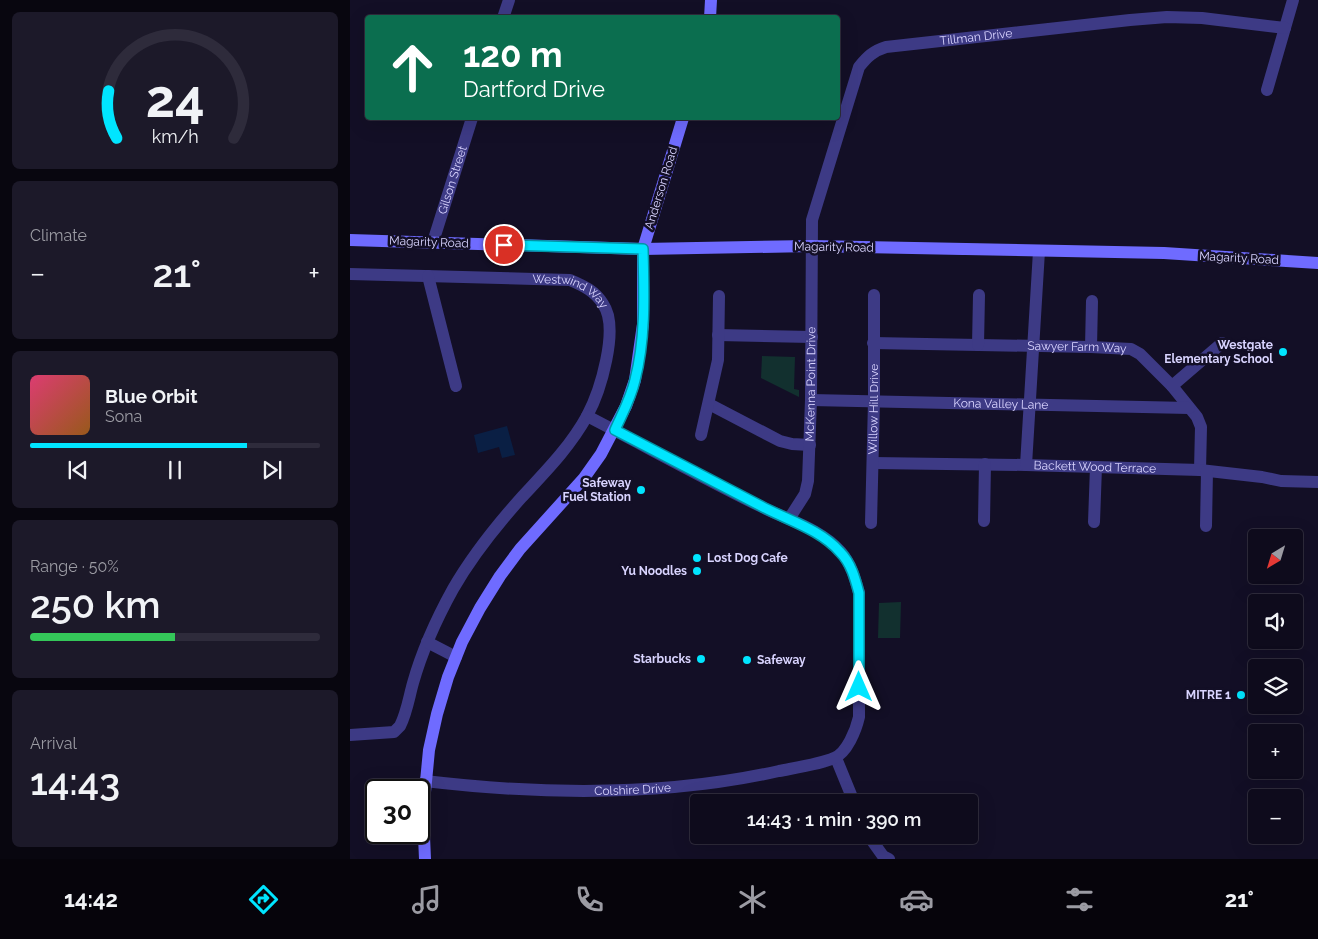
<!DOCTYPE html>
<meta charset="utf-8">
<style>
body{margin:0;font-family:Raleway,sans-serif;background:#1c1929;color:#f1f3f6;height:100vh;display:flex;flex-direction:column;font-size:19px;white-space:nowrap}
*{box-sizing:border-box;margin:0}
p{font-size:16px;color:#9b9ba3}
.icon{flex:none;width:28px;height:28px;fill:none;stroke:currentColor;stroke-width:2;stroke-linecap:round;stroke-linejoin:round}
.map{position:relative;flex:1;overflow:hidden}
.panel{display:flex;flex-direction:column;gap:12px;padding:12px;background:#08060f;width:350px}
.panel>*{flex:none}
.hud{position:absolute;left:15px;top:15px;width:475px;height:105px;border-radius:5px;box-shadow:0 5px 20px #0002,0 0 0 1px #2e2b3b;background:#0b6e4f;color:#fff;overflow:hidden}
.needle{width:32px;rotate:218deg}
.controls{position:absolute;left:898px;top:529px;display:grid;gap:10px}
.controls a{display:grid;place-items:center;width:55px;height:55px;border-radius:5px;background:#0e0b1c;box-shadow:0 5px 20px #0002,0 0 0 1px #2e2b3b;font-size:25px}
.speed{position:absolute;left:15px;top:779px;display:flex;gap:10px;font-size:25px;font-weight:700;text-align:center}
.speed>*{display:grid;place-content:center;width:65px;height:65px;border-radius:50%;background:#0e0b1c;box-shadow:0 5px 20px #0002,0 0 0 1px #2e2b3b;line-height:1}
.speed .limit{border:2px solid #111;border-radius:8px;background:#fff;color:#111}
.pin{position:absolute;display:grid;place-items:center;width:42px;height:42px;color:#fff;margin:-21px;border:2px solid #fff;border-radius:50%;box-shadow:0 1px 5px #0007}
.me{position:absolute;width:55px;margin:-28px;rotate:0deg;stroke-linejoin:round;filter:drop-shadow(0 0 4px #0008)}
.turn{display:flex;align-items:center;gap:18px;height:105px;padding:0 15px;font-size:22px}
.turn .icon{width:65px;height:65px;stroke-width:2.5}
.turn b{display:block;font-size:35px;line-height:42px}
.big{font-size:38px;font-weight:600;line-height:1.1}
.panel .card{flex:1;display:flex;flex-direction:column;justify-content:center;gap:8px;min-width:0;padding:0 18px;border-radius:8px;background:#1c1929}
.panel .dial{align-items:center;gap:0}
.dial svg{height:130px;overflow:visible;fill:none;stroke:#2e2b3b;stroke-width:7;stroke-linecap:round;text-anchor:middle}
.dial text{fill:#f1f3f6;stroke:none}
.song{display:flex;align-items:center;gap:15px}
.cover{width:60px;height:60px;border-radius:8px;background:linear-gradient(135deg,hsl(340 70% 55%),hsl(30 70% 35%))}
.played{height:5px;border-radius:2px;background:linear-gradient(90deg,#00e5ff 75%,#2e2b3b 75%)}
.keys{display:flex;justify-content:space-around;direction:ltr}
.heat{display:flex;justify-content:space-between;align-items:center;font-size:28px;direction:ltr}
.charge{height:8px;border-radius:4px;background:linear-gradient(90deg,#34c759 50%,#2e2b3b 0)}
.trip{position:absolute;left:340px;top:794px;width:288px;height:50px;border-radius:5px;background:#0e0b1c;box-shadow:0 5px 20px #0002,0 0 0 1px #2e2b3b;font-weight:600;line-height:50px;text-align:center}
.menu{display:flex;height:80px;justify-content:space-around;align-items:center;background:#06040b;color:#9b9ba3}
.menu .icon{width:35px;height:35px}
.menu .selected{color:#00e5ff}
.menu b{font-size:22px;color:#f1f3f6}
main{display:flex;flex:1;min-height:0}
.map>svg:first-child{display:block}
.green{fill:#12302f}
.water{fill:#0a1f44}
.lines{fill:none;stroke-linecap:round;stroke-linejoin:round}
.street{stroke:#3d3a85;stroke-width:12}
.secondary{stroke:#6f6bff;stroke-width:12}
.route-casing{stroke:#0095a6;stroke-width:12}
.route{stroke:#00e5ff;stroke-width:9}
.poi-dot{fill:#00e5ff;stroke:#130f26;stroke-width:2}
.labels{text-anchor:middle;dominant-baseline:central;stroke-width:5;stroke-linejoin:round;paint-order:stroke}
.street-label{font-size:12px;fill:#d9d4ff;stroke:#130f26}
.poi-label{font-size:12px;font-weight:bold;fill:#d9d4ff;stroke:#130f26;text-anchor:end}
</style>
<main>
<section class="panel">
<div class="card dial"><svg viewBox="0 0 100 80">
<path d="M14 69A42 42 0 1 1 86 69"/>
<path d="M14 69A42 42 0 0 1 9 40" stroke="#00e5ff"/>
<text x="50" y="56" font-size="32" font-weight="700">24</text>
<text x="50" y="72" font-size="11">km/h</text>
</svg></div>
<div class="card"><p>Climate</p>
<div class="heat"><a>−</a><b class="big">21°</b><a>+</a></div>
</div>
<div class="card">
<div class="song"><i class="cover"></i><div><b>Blue Orbit</b><p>Sona</p></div></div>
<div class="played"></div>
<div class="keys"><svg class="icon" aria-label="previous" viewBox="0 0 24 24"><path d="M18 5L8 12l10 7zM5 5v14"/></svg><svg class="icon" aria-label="pause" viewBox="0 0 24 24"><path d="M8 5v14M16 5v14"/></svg><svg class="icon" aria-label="next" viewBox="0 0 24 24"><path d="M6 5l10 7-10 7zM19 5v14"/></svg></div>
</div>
<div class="card"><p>Range · 50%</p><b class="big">250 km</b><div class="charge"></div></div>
<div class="card"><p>Arrival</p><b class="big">14:43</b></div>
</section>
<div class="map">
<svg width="968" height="859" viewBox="0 0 968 859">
<rect width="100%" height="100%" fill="#130f26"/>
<g class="green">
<path d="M412 356 445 357 444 389 449 390V397L411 378Z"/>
<path d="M551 602 550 638H528L529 603Z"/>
</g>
<path class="water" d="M157 426 165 455 152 458 149 447 128 453 124 435Z"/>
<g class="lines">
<g class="street">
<path d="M153 18 159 0"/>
<path d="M917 90 943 0"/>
<path id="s1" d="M83 242 122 118"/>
<path id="s2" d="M0 274 220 280C234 286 245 291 253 304 270 328 250 392 237 416 220 447 195 472 171 498 146 526 122 556 103 589 87 618 72 651 63 683 59 697 57 712 50 726L44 732 0 735"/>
<path d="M78 276 106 386"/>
<path d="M368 335 462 337"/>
<path id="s3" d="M523 343 741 347 781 349 790 354 822 386 847 417 851 427 850 470"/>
<path d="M628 345 629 295"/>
<path d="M741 347 742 301"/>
<path d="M822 386 872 343"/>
<path id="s4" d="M461 400 839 408"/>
<path d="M359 404 430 441 442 444 460 445"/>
<path d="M351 435 368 360 369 296"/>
<path id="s5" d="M523 463 676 465 850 470 912 477 931 481 968 482"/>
<path d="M676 465 689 251"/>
<path id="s6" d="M439 519 455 494 458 481 461 400 462 220 509 67C517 57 523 51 536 47L780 20 817 17 852 18 935 28"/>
<path d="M634 521 635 464"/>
<path d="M744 522 746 467"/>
<path id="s7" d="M521 523 524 401V295"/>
<path d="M856 526 857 471"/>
<path d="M77 642 106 657"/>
<path d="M486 758 504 802"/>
<path id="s8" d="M75 781C193 795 313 797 429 771 444 768 471 764 484 758 497 753 506 730 509 717V593C505 578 501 564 491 552 471 529 438 520 412 507 353 478 295 446 237 416"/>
<path d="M518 835 533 856 539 859"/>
</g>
<g class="secondary">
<path d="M360 18 361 0"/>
<path d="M0 240 293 249 461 246 814 253 968 263"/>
<path d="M75 859 73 813 79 750 87 714 98 677 112 642 130 608 150 576 170 549 234 478 251 454 276 406 285 380 293 324V249L333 118"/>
</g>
</g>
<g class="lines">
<defs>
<path id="route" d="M154 245 293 249C294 292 296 338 285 380 281 398 272 414 265 430 314 455 362 481 411 506 437 520 470 529 490 552 501 563 505 578 509 593V687"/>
</defs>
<use href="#route" class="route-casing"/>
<use href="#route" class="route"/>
</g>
<g class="poi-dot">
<circle cx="933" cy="352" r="5"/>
<circle cx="291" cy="490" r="5"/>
<circle cx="347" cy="558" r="5"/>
<circle cx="347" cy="571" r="5"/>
<circle cx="351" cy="659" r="5"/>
<circle cx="397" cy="660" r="5"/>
<circle cx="891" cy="695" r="5"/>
</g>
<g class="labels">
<g class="street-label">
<text stroke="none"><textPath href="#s6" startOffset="589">Tillman Drive</textPath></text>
<text stroke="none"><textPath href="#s1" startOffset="65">Gilson Street</textPath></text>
<text transform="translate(311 188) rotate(-73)">Anderson Road</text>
<text transform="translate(79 242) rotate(2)">Magarity Road</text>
<text transform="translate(484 247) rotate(1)">Magarity Road</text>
<text transform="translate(889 258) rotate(3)">Magarity Road</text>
<text stroke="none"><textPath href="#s2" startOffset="224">Westwind Way</textPath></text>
<text stroke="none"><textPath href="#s3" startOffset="204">Sawyer Farm Way</textPath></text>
<text stroke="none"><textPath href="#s6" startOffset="140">McKenna Point Drive</textPath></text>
<text stroke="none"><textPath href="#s4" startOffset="190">Kona Valley Lane</textPath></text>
<text stroke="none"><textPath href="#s7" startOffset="114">Willow Hill Drive</textPath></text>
<text stroke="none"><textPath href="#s5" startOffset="222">Backett Wood Terrace</textPath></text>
<text stroke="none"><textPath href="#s8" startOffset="208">Colshire Drive</textPath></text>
</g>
<g class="poi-label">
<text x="923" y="345">Westgate<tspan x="923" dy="14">Elementary School</tspan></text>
<text x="281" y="483">Safeway<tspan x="281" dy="14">Fuel Station</tspan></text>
<text x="357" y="558" text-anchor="start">Lost Dog Cafe</text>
<text x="337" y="571">Yu Noodles</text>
<text x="341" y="659">Starbucks</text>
<text x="407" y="660" text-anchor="start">Safeway</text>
<text x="881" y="695">MITRE 1</text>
</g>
</g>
</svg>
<div class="controls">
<a><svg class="needle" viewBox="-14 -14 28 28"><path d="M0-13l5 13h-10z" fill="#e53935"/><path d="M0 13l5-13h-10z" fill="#9b9ba3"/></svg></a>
<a><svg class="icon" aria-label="sound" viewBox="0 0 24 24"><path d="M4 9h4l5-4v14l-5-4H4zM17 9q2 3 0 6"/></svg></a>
<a><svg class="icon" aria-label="layers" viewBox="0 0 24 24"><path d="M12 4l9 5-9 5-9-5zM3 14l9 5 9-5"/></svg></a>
<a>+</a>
<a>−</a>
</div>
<div class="speed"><div class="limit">30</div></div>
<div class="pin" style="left:154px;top:245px;background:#d93025"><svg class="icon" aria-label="arrive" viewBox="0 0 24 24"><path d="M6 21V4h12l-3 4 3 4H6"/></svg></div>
<svg class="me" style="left:509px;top:687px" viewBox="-20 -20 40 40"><path d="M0-17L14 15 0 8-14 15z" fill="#00e5ff" stroke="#fff" stroke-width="4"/></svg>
<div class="trip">14:43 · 1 min · 390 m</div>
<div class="hud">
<div class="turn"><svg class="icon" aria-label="ahead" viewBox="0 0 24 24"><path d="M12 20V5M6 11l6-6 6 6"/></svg><div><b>120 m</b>Dartford Drive</div></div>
</div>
</div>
</main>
<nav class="menu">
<b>14:42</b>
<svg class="icon selected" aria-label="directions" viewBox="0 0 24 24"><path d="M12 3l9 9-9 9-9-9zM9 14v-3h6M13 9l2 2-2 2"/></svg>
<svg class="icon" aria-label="music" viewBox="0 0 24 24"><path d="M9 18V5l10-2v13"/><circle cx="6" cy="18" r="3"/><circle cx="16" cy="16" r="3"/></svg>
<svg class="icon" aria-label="phone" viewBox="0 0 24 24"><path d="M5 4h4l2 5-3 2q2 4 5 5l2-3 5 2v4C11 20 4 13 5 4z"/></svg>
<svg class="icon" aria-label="climate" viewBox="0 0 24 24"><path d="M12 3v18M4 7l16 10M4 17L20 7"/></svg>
<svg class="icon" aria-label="car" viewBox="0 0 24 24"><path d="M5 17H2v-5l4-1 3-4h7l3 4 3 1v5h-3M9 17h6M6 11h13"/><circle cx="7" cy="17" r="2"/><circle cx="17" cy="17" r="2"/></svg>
<svg class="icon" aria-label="filters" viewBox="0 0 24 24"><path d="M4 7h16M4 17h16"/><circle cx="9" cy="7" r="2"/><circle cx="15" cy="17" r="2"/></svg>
<b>21°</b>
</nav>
